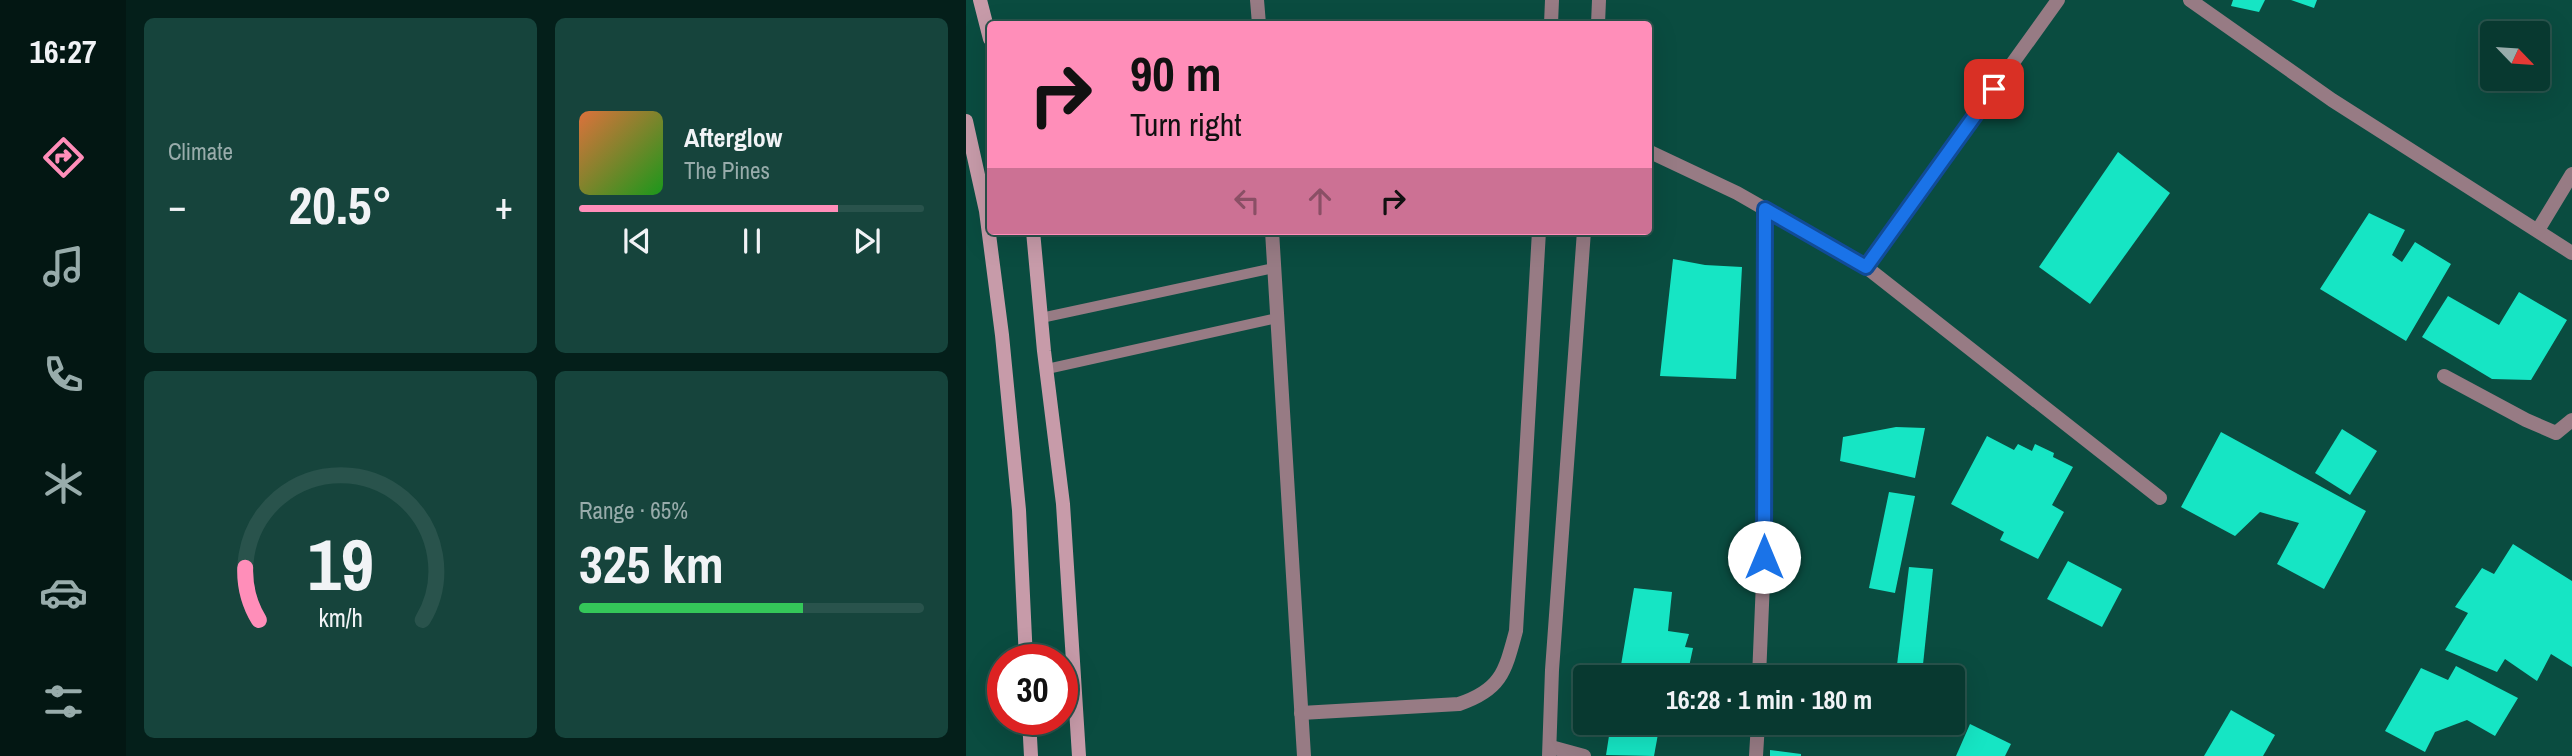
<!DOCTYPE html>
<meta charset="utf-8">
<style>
body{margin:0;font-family:"Archivo Narrow",sans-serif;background:#16443c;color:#f1f3f6;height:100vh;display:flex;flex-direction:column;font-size:26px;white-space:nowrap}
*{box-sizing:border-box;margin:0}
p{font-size:23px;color:#98acab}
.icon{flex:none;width:38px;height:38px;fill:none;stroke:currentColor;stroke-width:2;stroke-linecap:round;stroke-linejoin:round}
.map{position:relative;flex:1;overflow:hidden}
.drawer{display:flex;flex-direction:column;gap:18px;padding:18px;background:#041f1a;width:840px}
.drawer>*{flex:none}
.banner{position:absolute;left:21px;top:21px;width:665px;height:214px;border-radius:7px;box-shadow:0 7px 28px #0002,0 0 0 2px #29534c;background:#ff8eb9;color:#111;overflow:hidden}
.needle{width:46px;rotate:115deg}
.controls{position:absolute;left:1514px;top:21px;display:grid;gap:14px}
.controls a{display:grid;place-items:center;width:70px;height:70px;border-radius:7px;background:#083930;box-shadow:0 7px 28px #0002,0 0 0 2px #29534c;font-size:35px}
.speed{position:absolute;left:21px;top:644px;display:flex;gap:14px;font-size:35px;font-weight:700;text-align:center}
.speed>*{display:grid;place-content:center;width:91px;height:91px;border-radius:50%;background:#083930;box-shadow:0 7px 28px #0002,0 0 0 2px #29534c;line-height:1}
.speed .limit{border:10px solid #d22;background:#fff;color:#111}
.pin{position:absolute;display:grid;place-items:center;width:60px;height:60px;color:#fff;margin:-30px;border-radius:14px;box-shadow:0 4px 10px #0006}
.me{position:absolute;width:77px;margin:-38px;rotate:0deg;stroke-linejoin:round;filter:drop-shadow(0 0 5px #0008)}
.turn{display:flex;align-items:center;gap:24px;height:147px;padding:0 28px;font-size:32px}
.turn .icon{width:91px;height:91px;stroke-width:2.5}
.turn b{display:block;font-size:49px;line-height:60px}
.lanes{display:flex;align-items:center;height:66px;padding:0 28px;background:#0003;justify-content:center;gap:35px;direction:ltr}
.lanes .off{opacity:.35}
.big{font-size:52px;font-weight:700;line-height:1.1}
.drawer .tile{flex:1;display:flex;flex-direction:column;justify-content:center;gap:10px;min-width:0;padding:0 24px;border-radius:10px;background:#16443c}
.drawer .dial{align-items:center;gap:0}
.dial svg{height:182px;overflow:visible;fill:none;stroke:#29534c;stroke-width:7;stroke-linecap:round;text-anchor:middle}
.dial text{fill:#f1f3f6;stroke:none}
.song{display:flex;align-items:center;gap:21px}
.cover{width:84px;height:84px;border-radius:10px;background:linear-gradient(135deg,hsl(20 70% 55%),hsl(120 70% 35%))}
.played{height:7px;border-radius:4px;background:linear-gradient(90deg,#ff8eb9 75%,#29534c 75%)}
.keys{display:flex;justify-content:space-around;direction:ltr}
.heat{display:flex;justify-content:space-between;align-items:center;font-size:38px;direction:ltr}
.charge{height:10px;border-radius:5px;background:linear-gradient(90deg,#34c759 65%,#29534c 0)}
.drawer .tiles{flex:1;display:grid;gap:18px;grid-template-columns:repeat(2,1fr)}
.trip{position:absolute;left:607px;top:665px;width:392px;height:70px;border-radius:7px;background:#083930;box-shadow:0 7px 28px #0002,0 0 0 2px #29534c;font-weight:700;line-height:70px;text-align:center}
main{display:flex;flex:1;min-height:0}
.tab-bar{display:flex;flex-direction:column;width:126px;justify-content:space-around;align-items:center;background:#031713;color:#98acab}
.tab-bar .icon{width:49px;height:49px}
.tab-bar .current{color:#ff8eb9}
.tab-bar b{font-size:32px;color:#f1f3f6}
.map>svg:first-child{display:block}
.building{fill:#16e5c4}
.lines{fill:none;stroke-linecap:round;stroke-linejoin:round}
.lane{stroke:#977b84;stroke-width:10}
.street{stroke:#977b84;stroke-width:14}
.secondary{stroke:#c79ba9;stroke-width:14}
.route-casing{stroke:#114b97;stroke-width:18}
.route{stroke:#1a73e8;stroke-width:12}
</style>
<main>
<nav class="tab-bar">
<b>16:27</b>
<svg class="icon current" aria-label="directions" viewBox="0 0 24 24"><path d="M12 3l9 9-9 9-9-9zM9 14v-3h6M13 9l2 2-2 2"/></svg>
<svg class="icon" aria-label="music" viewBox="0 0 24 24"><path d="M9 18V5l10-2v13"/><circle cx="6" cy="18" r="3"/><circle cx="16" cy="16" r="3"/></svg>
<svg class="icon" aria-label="phone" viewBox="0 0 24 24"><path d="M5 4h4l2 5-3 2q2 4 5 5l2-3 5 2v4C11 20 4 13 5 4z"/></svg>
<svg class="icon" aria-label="climate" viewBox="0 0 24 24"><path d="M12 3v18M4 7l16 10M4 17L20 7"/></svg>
<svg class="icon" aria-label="car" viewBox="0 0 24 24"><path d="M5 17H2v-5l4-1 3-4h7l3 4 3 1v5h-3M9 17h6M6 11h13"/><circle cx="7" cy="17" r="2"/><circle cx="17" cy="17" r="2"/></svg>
<svg class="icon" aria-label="filters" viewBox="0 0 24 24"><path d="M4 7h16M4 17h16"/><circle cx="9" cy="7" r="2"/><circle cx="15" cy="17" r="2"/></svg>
</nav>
<section class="drawer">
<div class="tiles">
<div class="tile"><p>Climate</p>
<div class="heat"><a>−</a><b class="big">20.5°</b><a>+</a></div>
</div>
<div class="tile">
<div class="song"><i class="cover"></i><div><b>Afterglow</b><p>The Pines</p></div></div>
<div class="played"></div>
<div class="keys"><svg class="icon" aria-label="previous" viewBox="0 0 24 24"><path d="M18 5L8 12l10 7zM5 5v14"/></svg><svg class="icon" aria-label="pause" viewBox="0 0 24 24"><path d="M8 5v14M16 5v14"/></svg><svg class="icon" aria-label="next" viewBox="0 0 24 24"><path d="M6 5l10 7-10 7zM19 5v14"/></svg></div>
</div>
<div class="tile dial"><svg viewBox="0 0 100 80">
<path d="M14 69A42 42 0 1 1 86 69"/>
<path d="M14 69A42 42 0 0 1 8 46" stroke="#ff8eb9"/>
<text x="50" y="56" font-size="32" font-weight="700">19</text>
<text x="50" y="72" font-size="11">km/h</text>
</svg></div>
<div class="tile"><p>Range · 65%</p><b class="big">325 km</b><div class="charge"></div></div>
</div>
</section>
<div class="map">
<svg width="1606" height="756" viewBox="0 0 1606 756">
<rect width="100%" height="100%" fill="#0a4c40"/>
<g class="building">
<path d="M1267 0H1299L1293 12 1265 6Z"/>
<path d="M1325 0H1351L1348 8Z"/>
<path d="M1152 152 1204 193 1124 304 1073 267Z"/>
<path d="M1403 213 1439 230 1426 255 1436 262 1449 242 1485 264 1440 341 1354 289Z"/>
<path d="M707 259 739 265 776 267 770 379 694 376Z"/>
<path d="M1553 292 1601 320 1565 380 1526 379 1456 337 1482 296 1533 325Z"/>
<path d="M930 427 959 428 949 478 874 461 877 437Z"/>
<path d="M1376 429 1411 451 1384 495 1349 473Z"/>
<path d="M1255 432 1400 511 1358 589 1311 564 1333 523 1294 512 1269 536 1215 507Z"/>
<path d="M1021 436 1048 450 1052 444 1066 451 1069 444 1088 453 1087 457 1107 467 1086 505 1098 512 1072 559 1034 540 1038 532 985 504Z"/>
<path d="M923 492 949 496 929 593 903 588Z"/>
<path d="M1547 544 1606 581V667L1585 654 1571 681 1539 659 1531 672 1479 650 1502 613 1489 607 1516 568 1528 574Z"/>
<path d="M1102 561 1156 589 1136 627 1081 599Z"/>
<path d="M943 567 967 569 956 674 930 673Z"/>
<path d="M668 588 706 592 702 631 723 634 719 647 727 648 721 676 703 671 702 677H653Z"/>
<path d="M921 663V677H884V666Z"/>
<path d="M1490 666 1552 698 1529 736 1501 720 1469 732 1459 752 1419 731 1455 668 1482 680Z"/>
<path d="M804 670 836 671 835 677H804Z"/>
<path d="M1265 710 1309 735 1297 756H1238Z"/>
<path d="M645 723H694L688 756 640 755Z"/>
<path d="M803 723H832L831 727H803Z"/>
<path d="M1004 724 1045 744 1039 756H990Z"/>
<path d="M804 750 835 754V756H804Z"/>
</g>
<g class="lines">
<g class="lane">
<path d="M75 318 308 268"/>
<path d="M81 369 311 318"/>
</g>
<g class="street">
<path d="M291 0 293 24"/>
<path d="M1224 0 1366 100 1606 253"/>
<path d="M585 24 586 0"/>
<path d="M632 24 633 0"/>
<path d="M682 151 771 193 900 267 1194 498"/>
<path d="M1572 230 1606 174"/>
<path d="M306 231 338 756"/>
<path d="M900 267 1092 0"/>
<path d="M1478 376 1560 420 1590 433 1606 420"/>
<path d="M793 677 798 557 799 209"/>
<path d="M335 713 493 704C535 690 539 672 550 631L573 231"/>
<path d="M585 747 618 756"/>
<path d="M583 756 586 670 618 231"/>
<path d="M790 756 792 723"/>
</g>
<g class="secondary">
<path d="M14 0 24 39"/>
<path d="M0 121 20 211 36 335 53 510 60 660"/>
<path d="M67 231 78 351 97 504 113 756"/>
<path d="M63 719 65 756"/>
</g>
</g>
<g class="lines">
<defs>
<path id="route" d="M798 557 799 209 900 267 1028 89"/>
</defs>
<use href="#route" class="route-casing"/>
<use href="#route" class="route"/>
</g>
</svg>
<div class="controls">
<a><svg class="needle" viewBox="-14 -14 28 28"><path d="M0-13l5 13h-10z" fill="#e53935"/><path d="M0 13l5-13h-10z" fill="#98acab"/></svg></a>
</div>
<div class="speed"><div class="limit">30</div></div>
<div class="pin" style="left:1028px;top:89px;background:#d93025"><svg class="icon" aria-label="arrive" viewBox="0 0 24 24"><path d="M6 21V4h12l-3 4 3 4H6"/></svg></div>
<svg class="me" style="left:798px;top:557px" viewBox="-20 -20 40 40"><circle r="19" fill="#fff"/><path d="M0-13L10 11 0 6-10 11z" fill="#1a73e8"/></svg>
<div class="trip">16:28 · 1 min · 180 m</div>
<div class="banner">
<div class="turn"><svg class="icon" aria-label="right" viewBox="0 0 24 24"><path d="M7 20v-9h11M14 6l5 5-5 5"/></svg><div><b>90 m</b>Turn right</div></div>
<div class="lanes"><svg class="icon off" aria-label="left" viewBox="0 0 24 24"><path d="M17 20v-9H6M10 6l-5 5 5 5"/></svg><svg class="icon off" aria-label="ahead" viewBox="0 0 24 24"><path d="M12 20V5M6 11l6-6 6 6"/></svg><svg class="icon" aria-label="right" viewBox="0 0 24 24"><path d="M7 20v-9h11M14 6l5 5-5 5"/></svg></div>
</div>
</div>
</main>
